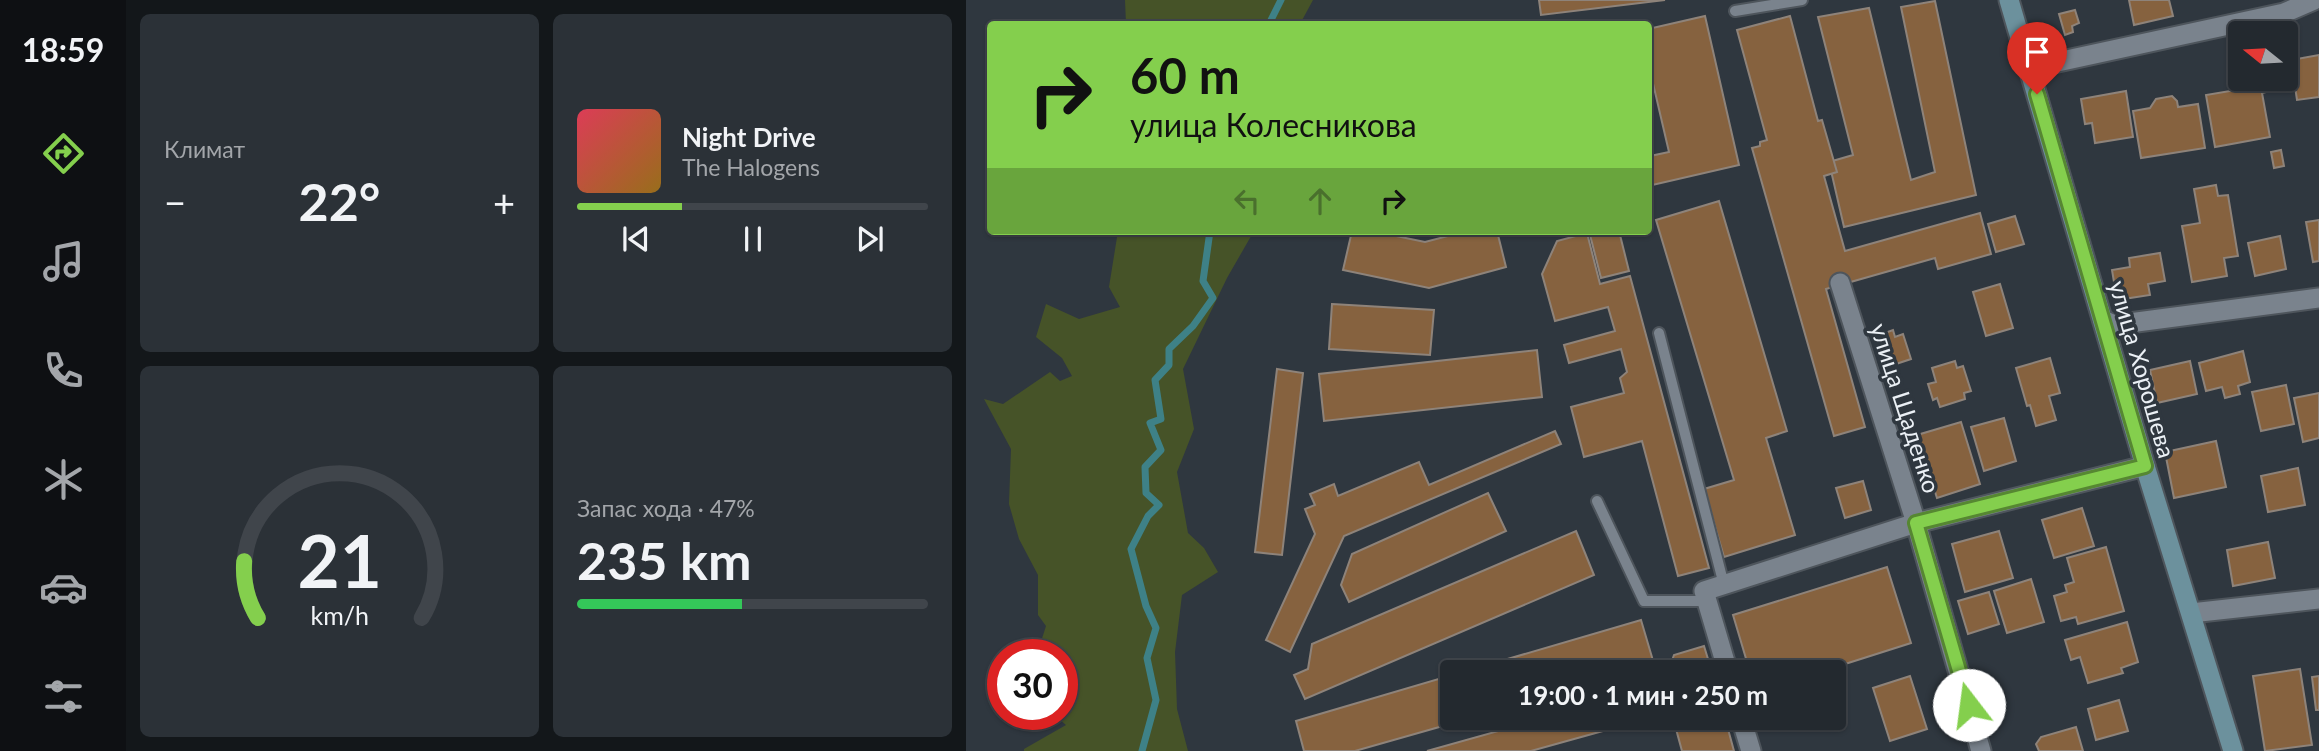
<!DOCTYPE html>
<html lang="ru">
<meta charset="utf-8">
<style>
body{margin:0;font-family:Lato,sans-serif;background:#2b3137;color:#f1f3f6;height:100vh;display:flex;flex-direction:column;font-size:26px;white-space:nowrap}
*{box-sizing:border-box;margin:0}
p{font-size:23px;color:#a3a6aa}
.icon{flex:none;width:38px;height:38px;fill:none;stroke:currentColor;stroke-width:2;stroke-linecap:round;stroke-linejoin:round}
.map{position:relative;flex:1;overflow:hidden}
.panel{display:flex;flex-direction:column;gap:14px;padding:14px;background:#13171a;width:840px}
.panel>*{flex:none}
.guide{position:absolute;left:21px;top:21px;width:665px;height:214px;border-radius:7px;box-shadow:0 2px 5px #0004,0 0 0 2px #40454b;background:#84cf4d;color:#111;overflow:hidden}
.needle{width:46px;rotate:288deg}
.buttons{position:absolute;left:1262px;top:21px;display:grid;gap:14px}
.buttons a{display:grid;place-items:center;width:70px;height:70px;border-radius:7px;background:#23292f;box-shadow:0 2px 5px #0004,0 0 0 2px #40454b;font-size:35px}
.speed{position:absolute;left:21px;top:639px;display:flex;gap:14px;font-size:35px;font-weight:700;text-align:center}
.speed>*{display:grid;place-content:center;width:91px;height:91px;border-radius:50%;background:#23292f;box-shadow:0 2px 5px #0004,0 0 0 2px #40454b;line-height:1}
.speed .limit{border:10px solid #d22;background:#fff;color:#111}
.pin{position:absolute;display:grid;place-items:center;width:60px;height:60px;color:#fff;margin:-72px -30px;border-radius:50% 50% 50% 0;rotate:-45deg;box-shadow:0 0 7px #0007}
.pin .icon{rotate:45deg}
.me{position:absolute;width:77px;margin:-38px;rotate:345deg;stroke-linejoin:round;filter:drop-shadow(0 0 5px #0008)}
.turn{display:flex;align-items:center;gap:24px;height:147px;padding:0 28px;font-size:32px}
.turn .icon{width:91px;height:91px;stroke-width:2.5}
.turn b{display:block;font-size:49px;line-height:60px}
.lanes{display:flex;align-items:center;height:66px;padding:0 28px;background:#0003;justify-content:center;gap:35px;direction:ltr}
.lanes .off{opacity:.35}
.big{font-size:52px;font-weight:700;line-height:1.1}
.panel .card{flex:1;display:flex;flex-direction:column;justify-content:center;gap:10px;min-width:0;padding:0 24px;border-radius:10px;background:#2b3137}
.panel .dial{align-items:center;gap:0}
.dial svg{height:182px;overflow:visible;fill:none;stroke:#40454b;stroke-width:7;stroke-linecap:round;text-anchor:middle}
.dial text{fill:#f1f3f6;stroke:none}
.song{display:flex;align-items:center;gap:21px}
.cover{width:84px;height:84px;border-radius:10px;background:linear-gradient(135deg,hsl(350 70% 55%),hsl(40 70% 35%))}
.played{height:7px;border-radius:4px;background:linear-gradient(90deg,#84cf4d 30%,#40454b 30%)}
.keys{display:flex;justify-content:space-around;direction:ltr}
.heat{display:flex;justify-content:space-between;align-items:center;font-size:38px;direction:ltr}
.charge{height:10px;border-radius:5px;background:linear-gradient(90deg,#34c759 47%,#40454b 0)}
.panel .tiles{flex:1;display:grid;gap:14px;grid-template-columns:repeat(2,1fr)}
.trip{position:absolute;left:474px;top:660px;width:406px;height:70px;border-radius:7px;background:#23292f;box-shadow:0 2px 5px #0004,0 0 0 2px #40454b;font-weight:700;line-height:70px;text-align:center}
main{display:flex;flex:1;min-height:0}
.menu{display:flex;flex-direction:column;width:126px;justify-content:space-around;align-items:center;background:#0e1013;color:#a3a6aa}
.menu .icon{width:49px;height:49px}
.menu .on{color:#84cf4d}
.menu b{font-size:32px;color:#f1f3f6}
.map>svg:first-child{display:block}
.green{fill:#465328}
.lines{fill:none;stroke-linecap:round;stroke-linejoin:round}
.stream{stroke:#3e8187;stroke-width:7}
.building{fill:#86623f;stroke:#8e837a;stroke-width:2}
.service-casing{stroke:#4e555c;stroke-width:14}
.minor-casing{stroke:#4e555c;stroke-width:23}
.secondary-casing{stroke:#4e555c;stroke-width:23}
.service{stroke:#7a838d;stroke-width:10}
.minor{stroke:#7a838d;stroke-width:19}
.secondary{stroke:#6c919d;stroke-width:19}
.route-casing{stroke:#568732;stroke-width:18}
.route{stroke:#84cf4d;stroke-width:12}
.labels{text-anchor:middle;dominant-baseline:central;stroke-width:7;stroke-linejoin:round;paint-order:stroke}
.street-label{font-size:24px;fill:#ebf0f5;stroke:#2f373f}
</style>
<main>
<nav class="menu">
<b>18:59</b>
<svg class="icon on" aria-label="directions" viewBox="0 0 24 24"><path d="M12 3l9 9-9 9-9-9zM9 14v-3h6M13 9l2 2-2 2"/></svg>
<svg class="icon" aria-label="music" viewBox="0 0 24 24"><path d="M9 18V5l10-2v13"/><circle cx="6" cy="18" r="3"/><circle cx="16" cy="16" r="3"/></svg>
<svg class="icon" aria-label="phone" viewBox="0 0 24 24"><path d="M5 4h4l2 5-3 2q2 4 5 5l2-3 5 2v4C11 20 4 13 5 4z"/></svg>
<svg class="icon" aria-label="climate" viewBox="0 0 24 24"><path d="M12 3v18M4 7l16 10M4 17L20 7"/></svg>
<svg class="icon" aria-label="car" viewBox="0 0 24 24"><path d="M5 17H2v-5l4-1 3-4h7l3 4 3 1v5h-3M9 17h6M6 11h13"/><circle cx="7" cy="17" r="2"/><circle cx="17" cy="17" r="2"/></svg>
<svg class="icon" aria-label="filters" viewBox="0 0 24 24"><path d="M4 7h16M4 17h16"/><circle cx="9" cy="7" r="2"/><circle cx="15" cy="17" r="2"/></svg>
</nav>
<section class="panel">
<div class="tiles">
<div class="card"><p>Климат</p>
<div class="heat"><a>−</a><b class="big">22°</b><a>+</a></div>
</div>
<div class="card">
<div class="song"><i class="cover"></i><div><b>Night Drive</b><p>The Halogens</p></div></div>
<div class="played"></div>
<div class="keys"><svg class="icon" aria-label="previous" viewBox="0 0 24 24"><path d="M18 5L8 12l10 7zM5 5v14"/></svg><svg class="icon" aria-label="pause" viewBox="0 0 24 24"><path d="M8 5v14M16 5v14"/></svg><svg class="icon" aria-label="next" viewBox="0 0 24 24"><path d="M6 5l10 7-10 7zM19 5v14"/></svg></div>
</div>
<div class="card dial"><svg viewBox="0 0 100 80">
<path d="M14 69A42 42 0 1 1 86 69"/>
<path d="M14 69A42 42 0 0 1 8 44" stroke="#84cf4d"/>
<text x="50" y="56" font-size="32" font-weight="700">21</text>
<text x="50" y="72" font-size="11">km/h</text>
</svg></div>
<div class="card"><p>Запас хода · 47%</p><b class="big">235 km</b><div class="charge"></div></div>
</div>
</section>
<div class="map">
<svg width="1353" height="751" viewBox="0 0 1353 751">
<rect width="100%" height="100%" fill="#2f373f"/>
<g class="green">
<path d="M159 0H347L334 24H160Z"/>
<path d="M152 231H288L261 278 217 369 228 429 211 472 222 533 238 548 252 572 216 595 209 652 211 709 222 751H58V749L100 725 87 714H96V654H71L80 626 72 615V575L53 539 43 504 45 449 18 399 37 404 84 372 94 381 106 376 96 358 70 337 80 304 113 319 154 307 143 287Z"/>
</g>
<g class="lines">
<g class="stream">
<path d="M303 24 315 0"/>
<path d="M176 751 190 700 181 658 190 628 180 606 165 549 182 516 193 505 180 493 179 467 195 450 184 423 195 419 189 380 203 365V349L227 326 247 298 237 281 244 231"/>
</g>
</g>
<g class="building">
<path d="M573 0H699L575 15Z"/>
<path d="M1163 0H1203L1207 16 1168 25Z"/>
<path d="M969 1 1010 195 878 227 863 162 887 155 852 17 903 8 945 180 969 172 935 7Z"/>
<path d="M1109 10 1113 23 1106 26 1107 32 1099 35 1093 14Z"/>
<path d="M739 16 773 165 682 186V151L684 156 703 152 682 62V29Z"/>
<path d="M824 16 852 121 856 120 871 172 858 176 879 251 1014 213 1025 254 972 269 969 258 860 289 899 427 868 436 786 148 794 146V142L801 140 771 30Z"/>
<path d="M1353 55V97L1331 100 1325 60Z"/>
<path d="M1280 79H1306L1308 90 1296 93 1304 137 1249 147 1240 95 1282 88Z"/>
<path d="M1160 91 1167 137 1129 143 1126 123 1119 124 1115 99Z"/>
<path d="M1206 96 1211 101 1212 107 1232 104 1239 148 1175 158 1167 111 1184 108 1190 99Z"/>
<path d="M1315 150 1318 166 1308 168 1305 152Z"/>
<path d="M1250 185 1252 196 1262 195 1272 256 1258 258 1261 276 1226 282 1216 226 1234 223 1228 189Z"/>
<path d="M753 201 821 431 800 438 829 535 758 557 738 489 768 480 690 220Z"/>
<path d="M1049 216 1058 244 1030 252 1022 224Z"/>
<path d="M1353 220V261L1347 262 1340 222Z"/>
<path d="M386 231H406L459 242 501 231H531L540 267 463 288 377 270Z"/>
<path d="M623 231H653L663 271 635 278Z"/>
<path d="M621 233 634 284 664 276 743 568 712 576 676 441 618 457 605 407 658 393 654 378 661 372 655 349 603 363 598 345 649 331 642 307 589 321 576 274 591 241Z"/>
<path d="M1314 236 1320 269 1289 276 1282 243Z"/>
<path d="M1194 253 1199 281 1182 284 1184 295 1151 300 1146 270 1164 267 1163 258Z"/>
<path d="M1034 284 1047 328 1020 336 1007 292Z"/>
<path d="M366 304 468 310 464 355 363 349Z"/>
<path d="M927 330 929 337 937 334 945 359 918 368 909 341 916 338V334Z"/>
<path d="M571 350 576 397 358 421 353 374Z"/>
<path d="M1277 351 1284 382 1272 386 1274 394 1259 398 1256 387 1240 391 1233 363Z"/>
<path d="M1084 358 1094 393 1083 396 1090 420 1070 426 1064 405 1061 406 1050 368Z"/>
<path d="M989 361 991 368 997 366 1005 391 998 393 999 399 974 407 971 398 967 400 962 384 970 382 966 368Z"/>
<path d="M1224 361 1231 394 1191 403 1184 370Z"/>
<path d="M311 369 337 373 316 555 289 552Z"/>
<path d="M1320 385 1328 424 1295 431 1286 392Z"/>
<path d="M1353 393V438L1337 442 1328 398Z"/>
<path d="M1038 418 1050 461 1018 471 1005 427Z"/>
<path d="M995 422 1014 484 971 498 951 435Z"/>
<path d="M589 431 595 444 378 536 324 652 300 640 349 534 339 509 349 505 344 494 368 484 372 496 453 462 463 485Z"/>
<path d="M1250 441 1260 487 1208 498 1199 452Z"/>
<path d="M1332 468 1339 505 1302 512 1295 476Z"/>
<path d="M897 481 905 510 879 518 870 488Z"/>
<path d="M522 493 540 531 383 602 375 585 386 554Z"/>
<path d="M1116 508 1128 546 1088 558 1076 520Z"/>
<path d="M610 531 628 575 339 699 328 675 342 669 346 644Z"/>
<path d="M1033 531 1047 578 999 592 986 544Z"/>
<path d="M1302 542 1309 578 1267 586 1261 550Z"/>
<path d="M1140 547 1158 611 1112 624 1110 617 1095 621 1088 596 1101 592 1099 585 1108 582 1101 558Z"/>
<path d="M921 567 945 643 854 672H784L767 615Z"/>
<path d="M1065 579 1078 622 1041 633 1028 591Z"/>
<path d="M1023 592 1033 624 1002 634 992 601Z"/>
<path d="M675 620 688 664 662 672H497Z"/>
<path d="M1161 622 1172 662 1155 668 1157 673 1122 683 1114 657 1105 660 1099 640Z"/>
<path d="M738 646 746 672H702L708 655Z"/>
<path d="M1334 669 1346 745 1299 751 1287 676Z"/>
<path d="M486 675V718H505L389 751H338L330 721Z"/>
<path d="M944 676 961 729 924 741 907 688Z"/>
<path d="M1353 676V710H1350L1346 677Z"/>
<path d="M1153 700 1162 731 1130 740 1122 709Z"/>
<path d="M579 718H660L662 724 565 751H461Z"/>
<path d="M707 718H759L768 751H716Z"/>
<path d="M1110 727 1117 751H1073L1070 744 1075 737Z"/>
</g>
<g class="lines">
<defs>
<g id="service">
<path d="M769 11 836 0"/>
<path d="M693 333 758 585"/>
<path d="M631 501 678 601H741"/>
</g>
<g id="minor">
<path d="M1064 68 1318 13 1348 0"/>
<path d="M874 283 950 523 1015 751"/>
<path d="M1137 320 1148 325 1353 298"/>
<path d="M1225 613 1353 599"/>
<path d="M762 672 738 591 950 523 1179 466"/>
<path d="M775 718 785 751"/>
</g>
<path id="secondary" d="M1043 0 1179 466 1267 751"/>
</defs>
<use href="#service" class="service-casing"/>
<use href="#minor" class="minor-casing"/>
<use href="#secondary" class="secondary-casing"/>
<use href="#service" class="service"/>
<use href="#minor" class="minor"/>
<use href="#secondary" class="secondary"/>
</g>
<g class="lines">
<defs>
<path id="route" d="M1003 705 950 523 1179 466 1071 94"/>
</defs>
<use href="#route" class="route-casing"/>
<use href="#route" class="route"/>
</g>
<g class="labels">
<g class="street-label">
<text transform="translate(1177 369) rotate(74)">улица Хорошева</text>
<text transform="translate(940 408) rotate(72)">улица Щаденко</text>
</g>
</g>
</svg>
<div class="buttons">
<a><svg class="needle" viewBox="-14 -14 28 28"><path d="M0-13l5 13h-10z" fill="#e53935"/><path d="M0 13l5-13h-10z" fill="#a3a6aa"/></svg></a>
</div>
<div class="speed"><div class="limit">30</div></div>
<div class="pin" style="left:1071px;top:94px;background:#d93025"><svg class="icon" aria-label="arrive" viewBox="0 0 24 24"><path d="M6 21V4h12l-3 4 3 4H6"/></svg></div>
<svg class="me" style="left:1003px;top:705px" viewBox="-20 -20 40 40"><circle r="19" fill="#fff"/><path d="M0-13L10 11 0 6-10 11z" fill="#84cf4d"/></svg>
<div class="trip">19:00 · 1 мин · 250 m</div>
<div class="guide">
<div class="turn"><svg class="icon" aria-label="right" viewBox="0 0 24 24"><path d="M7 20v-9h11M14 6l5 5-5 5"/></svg><div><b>60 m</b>улица Колесникова</div></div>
<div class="lanes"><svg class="icon off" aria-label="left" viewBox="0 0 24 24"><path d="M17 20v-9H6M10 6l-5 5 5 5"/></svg><svg class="icon off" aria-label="ahead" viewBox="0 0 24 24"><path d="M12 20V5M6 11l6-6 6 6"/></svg><svg class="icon" aria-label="right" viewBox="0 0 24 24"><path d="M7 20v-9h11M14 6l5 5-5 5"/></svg></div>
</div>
</div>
</main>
